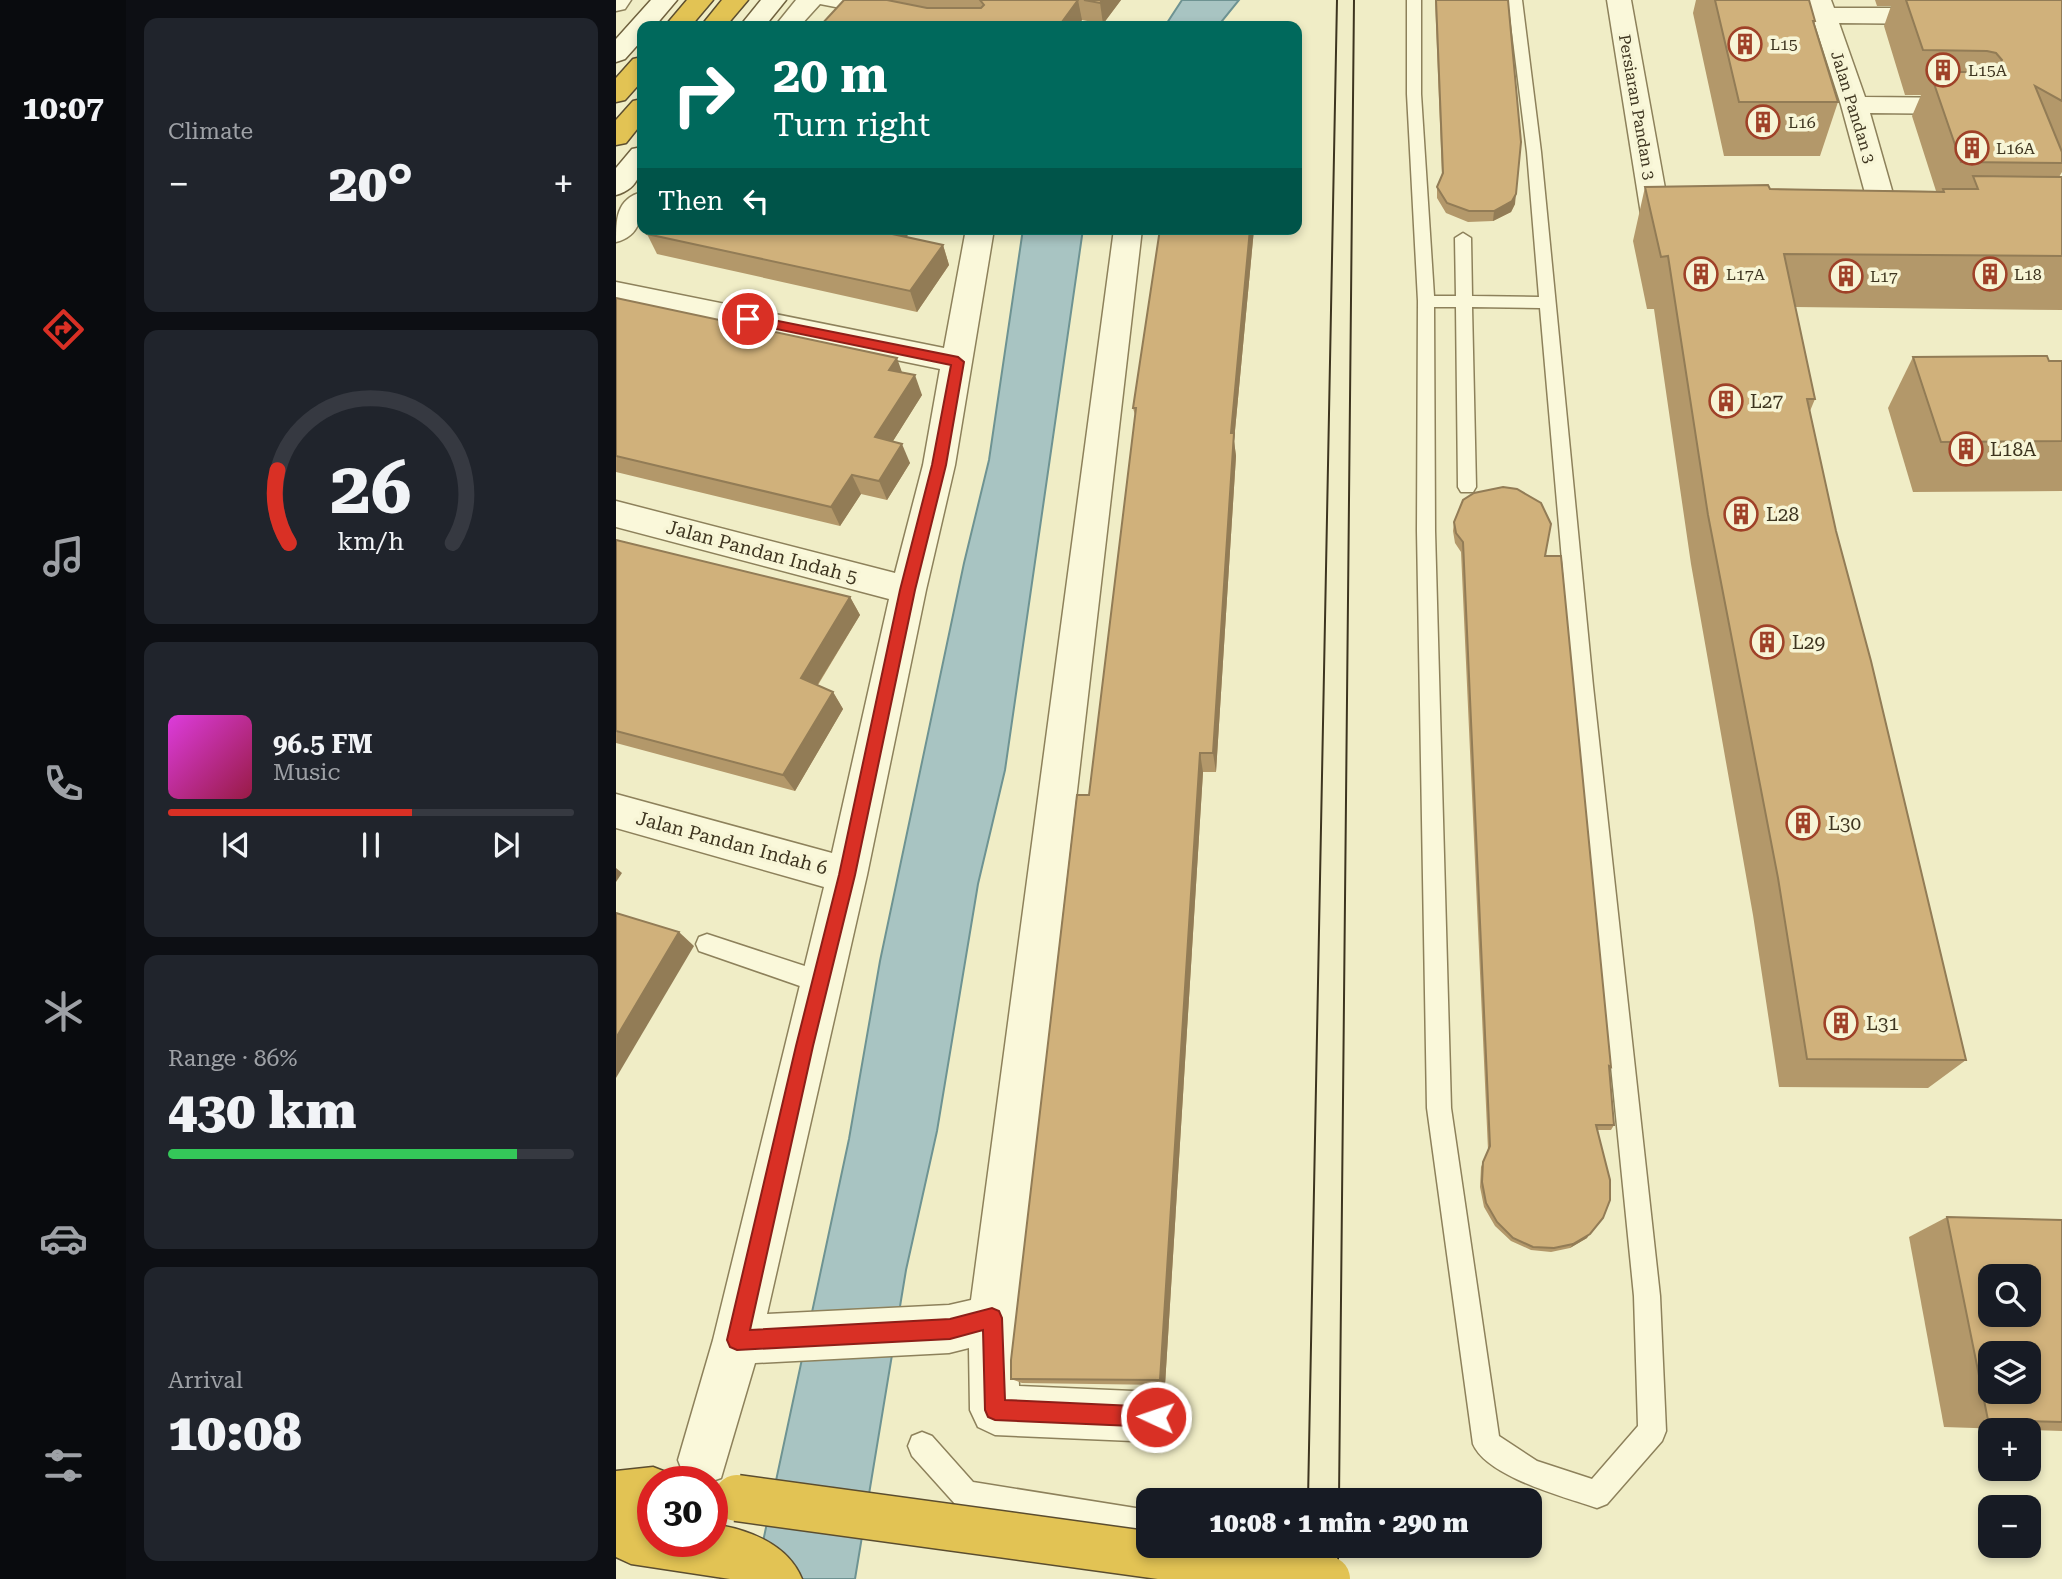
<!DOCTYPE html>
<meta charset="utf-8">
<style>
body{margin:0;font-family:"Roboto Serif",serif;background:#20242c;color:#f1f3f6;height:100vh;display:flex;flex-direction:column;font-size:26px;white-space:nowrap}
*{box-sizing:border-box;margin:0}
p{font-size:23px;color:#9ea1a6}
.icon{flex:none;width:38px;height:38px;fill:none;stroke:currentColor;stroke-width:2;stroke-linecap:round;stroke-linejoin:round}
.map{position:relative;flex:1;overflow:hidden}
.panel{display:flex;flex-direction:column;gap:18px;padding:18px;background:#0d0f14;width:490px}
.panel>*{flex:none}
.banner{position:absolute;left:21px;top:21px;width:665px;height:214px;border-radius:14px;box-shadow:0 4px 10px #0003;background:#00695c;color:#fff;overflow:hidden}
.tools{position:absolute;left:1362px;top:1264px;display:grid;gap:14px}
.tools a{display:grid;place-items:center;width:63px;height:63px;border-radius:14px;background:#171b24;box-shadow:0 4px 10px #0003;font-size:35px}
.speed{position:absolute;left:21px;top:1466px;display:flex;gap:14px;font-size:35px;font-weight:700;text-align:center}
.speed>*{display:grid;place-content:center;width:91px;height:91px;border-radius:50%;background:#171b24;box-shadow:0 4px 10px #0003;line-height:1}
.speed .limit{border:10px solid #d22;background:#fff;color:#111}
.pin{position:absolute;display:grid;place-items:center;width:60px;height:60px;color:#fff;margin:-30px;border:4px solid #fff;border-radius:50%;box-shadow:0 2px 7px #0007}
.me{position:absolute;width:77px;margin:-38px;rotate:273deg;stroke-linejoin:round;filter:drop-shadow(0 0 5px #0008)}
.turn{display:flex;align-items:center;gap:24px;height:147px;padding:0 21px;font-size:32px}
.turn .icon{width:91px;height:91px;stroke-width:2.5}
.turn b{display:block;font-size:49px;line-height:60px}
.then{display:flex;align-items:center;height:66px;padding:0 21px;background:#0003;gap:14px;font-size:26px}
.big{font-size:52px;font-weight:800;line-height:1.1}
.panel .tile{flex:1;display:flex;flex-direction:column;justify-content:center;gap:10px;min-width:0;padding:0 24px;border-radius:14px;background:#20242c}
.panel .dial{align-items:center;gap:0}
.dial svg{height:182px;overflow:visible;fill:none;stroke:#363941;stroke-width:7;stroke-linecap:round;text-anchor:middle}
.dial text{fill:#f1f3f6;stroke:none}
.song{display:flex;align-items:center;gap:21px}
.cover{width:84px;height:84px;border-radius:10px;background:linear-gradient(135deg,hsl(300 70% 55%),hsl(340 70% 35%))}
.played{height:7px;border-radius:4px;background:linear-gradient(90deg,#d93025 60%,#363941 60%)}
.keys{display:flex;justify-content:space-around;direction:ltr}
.heat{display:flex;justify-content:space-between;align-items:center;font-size:38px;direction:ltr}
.charge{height:10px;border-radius:5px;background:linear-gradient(90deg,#34c759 86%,#363941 0)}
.trip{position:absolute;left:520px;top:1488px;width:406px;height:70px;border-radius:14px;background:#171b24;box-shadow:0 4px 10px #0003;font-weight:800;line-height:70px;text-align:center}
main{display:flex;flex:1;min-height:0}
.tabs{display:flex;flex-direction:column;width:126px;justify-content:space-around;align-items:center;background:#090b0e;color:#9ea1a6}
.tabs .icon{width:49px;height:49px}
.tabs .selected{color:#d93025}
.tabs b{font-size:32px;color:#f1f3f6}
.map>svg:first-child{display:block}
.water{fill:#a8c4c2;stroke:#6e9392;stroke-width:2}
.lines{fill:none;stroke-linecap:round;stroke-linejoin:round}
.lane-casing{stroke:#8d815b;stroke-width:3}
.street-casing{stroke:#8d815b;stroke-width:3}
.secondary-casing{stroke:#6f613e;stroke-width:3}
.highway-casing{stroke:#5b4d2f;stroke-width:3}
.lane{fill:#faf8da;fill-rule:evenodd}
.street{fill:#faf8da;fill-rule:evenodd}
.secondary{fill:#faf8da;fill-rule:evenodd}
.highway{fill:#e2c354;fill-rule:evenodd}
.tram{stroke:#3d341f;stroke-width:2}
.highway-bridge-casing{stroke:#5b4d2f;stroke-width:49;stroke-linecap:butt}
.highway-bridge{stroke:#e2c354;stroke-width:46}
.wall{fill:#b3986a}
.shaded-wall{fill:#927c56}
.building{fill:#d0b17b;stroke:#927c56;stroke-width:2;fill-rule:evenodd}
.route{fill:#d93025;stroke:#8d1f18;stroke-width:2}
.labels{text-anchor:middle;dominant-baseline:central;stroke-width:7;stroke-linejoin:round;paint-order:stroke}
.far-poi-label{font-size:16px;fill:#3d341f;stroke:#f7f5d6;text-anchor:start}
.far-street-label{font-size:16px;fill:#3d341f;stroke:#f7f5d6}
.poi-label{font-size:19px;fill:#3d341f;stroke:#f7f5d6;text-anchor:start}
.street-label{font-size:19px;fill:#3d341f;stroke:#f7f5d6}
</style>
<main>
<nav class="tabs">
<b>10:07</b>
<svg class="icon selected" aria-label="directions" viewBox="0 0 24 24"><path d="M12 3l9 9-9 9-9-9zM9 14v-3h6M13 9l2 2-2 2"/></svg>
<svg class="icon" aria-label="music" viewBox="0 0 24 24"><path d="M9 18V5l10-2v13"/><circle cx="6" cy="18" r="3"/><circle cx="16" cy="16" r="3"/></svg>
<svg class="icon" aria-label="phone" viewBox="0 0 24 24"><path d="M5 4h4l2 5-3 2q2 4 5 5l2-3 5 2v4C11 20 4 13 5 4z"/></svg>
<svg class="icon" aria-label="climate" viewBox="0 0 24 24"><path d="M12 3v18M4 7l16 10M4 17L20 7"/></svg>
<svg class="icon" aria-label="car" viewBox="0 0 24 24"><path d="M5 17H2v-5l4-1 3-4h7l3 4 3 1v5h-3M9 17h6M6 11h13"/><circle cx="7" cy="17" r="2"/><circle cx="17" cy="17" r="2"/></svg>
<svg class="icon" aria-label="filters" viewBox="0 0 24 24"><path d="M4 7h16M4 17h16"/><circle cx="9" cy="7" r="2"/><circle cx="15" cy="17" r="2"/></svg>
</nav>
<section class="panel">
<div class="tile"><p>Climate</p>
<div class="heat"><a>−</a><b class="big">20°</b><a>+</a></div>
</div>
<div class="tile dial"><svg viewBox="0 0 100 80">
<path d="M14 69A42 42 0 1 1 86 69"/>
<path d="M14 69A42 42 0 0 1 9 37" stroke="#d93025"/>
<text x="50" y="56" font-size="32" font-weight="700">26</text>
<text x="50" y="72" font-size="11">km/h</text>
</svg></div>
<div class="tile">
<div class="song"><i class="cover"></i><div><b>96.5 FM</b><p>Music</p></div></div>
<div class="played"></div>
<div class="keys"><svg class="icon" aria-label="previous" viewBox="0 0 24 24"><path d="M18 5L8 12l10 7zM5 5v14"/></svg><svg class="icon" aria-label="pause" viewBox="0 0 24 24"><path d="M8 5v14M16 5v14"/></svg><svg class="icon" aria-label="next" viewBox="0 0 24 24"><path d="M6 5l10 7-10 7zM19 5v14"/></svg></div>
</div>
<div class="tile"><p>Range · 86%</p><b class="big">430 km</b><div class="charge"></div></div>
<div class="tile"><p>Arrival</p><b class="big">10:08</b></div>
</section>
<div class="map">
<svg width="1446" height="1579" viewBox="0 0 1446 1579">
<rect width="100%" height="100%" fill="#f0edc6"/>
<g class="water">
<path d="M566 0H623L602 26H549Z"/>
<path d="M407 229H467L389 770 362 884 321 1131 290 1270 239 1579H139L233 1139 264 961 348 563 373 460Z"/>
</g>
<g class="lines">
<defs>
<g id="lane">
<path d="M791 0H805V94L818 296H840L839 238 847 233 855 238 856 296 923 297 911 152 892 0H906L925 152 977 686 1044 1296 1050 1431 1046 1441 991 1504 981 1508C949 1497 871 1477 857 1444L811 1108 801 531 802 301 791 94ZM818 307H840L842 487 845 492H857L860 487 856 307 924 308 957 686 1018 1296 1022 1426 976 1479 921 1461 883 1436 835 1108 819 531Z"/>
<path d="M91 934 204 971 212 974 215 982 212 990 204 993 83 951 80 944 83 937Z"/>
<path d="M306 1432 316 1436 357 1482 532 1510V1538L350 1509 340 1505 296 1456 292 1446 296 1436Z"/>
</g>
<g id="street">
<path d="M0 0H15L9 9 0 11Z"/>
<path d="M180 0H255L357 18 366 21 370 26H317L204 4 184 26H159Z"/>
<path d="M991 0H1015L1052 205 1075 208 1079 214 1075 220 1065 223 1029 220 1025 214Z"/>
<path d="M1191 0H1215L1218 8H1322L1331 11 1335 16 1331 21 1322 24 1223 23 1249 97 1351 98 1360 100 1364 106 1360 112 1351 114 1254 113 1283 215 1279 221 1269 224 1259 221 1255 215 1225 105Z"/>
<path d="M26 192C27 214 25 236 0 242 0 220 0 199 26 192Z"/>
<path d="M350 229H378L339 465 310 590 251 875 151 1314 333 1305 355 1300 498 229H526L400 1318 403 1386 540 1392 557 1400 565 1417 557 1434 540 1442 379 1435 362 1427 354 1410 353 1348 333 1353 139 1363 105 1478C91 1483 83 1483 69 1478L62 1460 97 1340 208 887 0 828V794L216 853 273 599 0 527V501L279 573 307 465 324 369 0 302V282L328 348Z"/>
</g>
<g id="secondary">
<path d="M35 0H61L39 26H26V40L9 59 0 62V39Z"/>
<path d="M145 0H170L149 26H124Z"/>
<path d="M26 147C26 169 25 188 0 195V168L16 149Z"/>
</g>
<g id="highway">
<path d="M71 0H97L75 26H49Z"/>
<path d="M106 0H132L110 26H85Z"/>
<path d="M26 57V81L9 100 0 102V78L17 59Z"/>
<path d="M26 99V123L10 143 0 145V120L17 101Z"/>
<path d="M37 1467 55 1474 58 1482H37V1542H96V1524C132 1529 172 1544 186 1579H114L15 1564 0 1557V1471Z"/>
</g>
</defs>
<use href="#lane" class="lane-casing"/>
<use href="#street" class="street-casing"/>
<use href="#secondary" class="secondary-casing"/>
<use href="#highway" class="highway-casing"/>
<use href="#lane" class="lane"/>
<use href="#street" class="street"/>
<use href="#secondary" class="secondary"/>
<use href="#highway" class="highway"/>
<g class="tram">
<path d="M692 1500 721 0"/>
<path d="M723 1500 738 0"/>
<path d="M722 1545V1579"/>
<path d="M690 1579 691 1545"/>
</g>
<defs>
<path id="highway-bridge" d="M121 1498 711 1579"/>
</defs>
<use href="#highway-bridge" class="highway-bridge-casing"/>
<use href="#highway-bridge" class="highway-bridge"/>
</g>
<g class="wall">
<path d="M228 0H505L487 24 466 20 461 26Z"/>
<path d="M819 0H892L899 204 895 212 877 221 852 222 830 213 821 198V187L826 176Z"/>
<path d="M1080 0H1193L1199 21 1198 24 1222 102 1204 156H1108L1077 13Z"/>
<path d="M1259 0H1446V172L1443 177H1446V310L1179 307 1199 399 1194 411 1220 531 1350 1060 1312 1088 1163 1087 1137 915 1075 564 1038 309H1031L1017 241 1029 187 1320 191 1296 116 1305 95H1289L1268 26 1275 6H1261Z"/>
<path d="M544 229H638L618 441 620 456 600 772H587L549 1385 406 1383 395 1379 473 795 519 415 517 408Z"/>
<path d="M31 234 291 237 327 245 333 265 301 312 41 254Z"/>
<path d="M0 298 286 373 306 395 277 441 294 463 271 500 245 494 224 526 0 472Z"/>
<path d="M1297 357 1446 361V491L1297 492 1272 408Z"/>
<path d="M838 522 929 556 995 1067 993 1070 998 1125 995 1130H981L971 1238 954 1248 935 1252 915 1250 895 1241 879 1226 868 1207 864 1187 865 1167 872 1150 845 552 839 543 837 531Z"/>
<path d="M0 540 234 597 244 615 202 685 217 692 227 709 179 791 0 743Z"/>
<path d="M1331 1217 1446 1220V1431L1328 1427 1293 1237Z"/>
</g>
<g class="shaded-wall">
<path d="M462 0 466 20 461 26H443Z"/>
<path d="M486 0H505L487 24 484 3Z"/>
<path d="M900 194 899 204 895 212 877 221 878 211Z"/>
<path d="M275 229H296L279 254 272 233Z"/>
<path d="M634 229H638L618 441 620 456 600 772 597 753 615 433Z"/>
<path d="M327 245 333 265 301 312 294 291Z"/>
<path d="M281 358 288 378 273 370Z"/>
<path d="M299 375 306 395 267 457 259 437Z"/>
<path d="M286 444 294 463 271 500 263 481Z"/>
<path d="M236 475 245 494 224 526 215 507Z"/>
<path d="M234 597 244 615 195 695 185 678Z"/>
<path d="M217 692 227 709 179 791 167 775Z"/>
<path d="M584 753 587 772 549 1385 544 1380Z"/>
<path d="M0 868 6 873 0 882Z"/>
<path d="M63 932 78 946 0 1078V1038Z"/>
<path d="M974 1234 971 1238 954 1248 957 1244Z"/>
</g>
<g class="building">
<path d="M228 0H271L311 8H365L368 5 364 0H462L443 26H204Z"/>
<path d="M468 0H486L484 3Z"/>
<path d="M820 0H892L905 142 900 194 896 201 878 211H853L831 203 821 187 827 173Z"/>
<path d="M1099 0H1193L1199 21H1197L1222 102H1123Z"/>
<path d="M1290 0H1446V101L1419 86 1446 152V163L1345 162 1314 72H1371L1382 69 1386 60 1380 53 1371 51 1307 50Z"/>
<path d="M1357 176 1446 177V256L1168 254 1199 399H1191L1220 531 1255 661 1350 1060 1191 1059 1162 878 1092 515 1052 256 1045 257 1029 187 1152 185 1154 189 1328 192 1327 189H1362Z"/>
<path d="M34 229H275L272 233 327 245 294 291 31 234Z"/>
<path d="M544 229H634L615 433H618L597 753H584L544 1380 395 1379V1360L461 795H473L520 408H517Z"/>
<path d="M0 298 281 358 273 370 299 375 259 437 286 444 263 481 236 475 215 507 0 456Z"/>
<path d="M1431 356 1433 361H1446V441L1325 442 1297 357Z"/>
<path d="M887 487 901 489 925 503 935 524 929 556H945L995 1067 993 1066 998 1125H980L994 1180V1200L987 1218 974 1234 957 1244 938 1248 917 1247 897 1238 881 1222 870 1203 866 1182 867 1162 874 1146 847 542 840 533 838 522 847 500 858 493Z"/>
<path d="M0 540 234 597 185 678 217 692 167 775 0 731Z"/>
<path d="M0 913 63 932 0 1038Z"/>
<path d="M1331 1217 1446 1220V1422L1372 1420ZM1374 1276H1412V1314H1374ZM1374 1353H1412V1391H1374Z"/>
</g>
<path class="route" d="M132 315 342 357 348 362 330 465 299 590 239 875 197 1046 134 1330 334 1319 376 1308 383 1311 386 1318 389 1400 540 1407 547 1410 550 1417 547 1424 540 1427 379 1420 372 1417 369 1410 367 1330 334 1339 121 1350 114 1347 111 1340 180 1046 223 875 284 590 316 465 335 365 127 322 125 319Z"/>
<defs>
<symbol id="building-ring" viewBox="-11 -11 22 22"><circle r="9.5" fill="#f7f5d6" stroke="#9f4128" stroke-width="1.5"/><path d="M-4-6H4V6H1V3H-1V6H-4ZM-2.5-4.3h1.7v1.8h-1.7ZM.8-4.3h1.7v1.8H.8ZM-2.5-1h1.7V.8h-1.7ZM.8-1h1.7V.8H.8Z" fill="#9f4128"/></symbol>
</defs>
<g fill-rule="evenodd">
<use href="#building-ring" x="1110" y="25" width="38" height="38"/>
<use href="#building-ring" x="1308" y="51" width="38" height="38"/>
<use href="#building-ring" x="1128" y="103" width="38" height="38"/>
<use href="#building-ring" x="1337" y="129" width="38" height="38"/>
<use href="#building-ring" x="1066" y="255" width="38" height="38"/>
<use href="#building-ring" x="1355" y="255" width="38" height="38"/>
<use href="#building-ring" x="1211" y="257" width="38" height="38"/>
<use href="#building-ring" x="1091" y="382" width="38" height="38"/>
<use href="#building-ring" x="1331" y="430" width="38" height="38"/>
<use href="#building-ring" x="1106" y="495" width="38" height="38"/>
<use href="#building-ring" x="1132" y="623" width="38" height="38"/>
<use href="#building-ring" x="1168" y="804" width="38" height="38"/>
<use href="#building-ring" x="1206" y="1004" width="38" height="38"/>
</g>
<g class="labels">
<g class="far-poi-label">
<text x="1154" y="44">L15</text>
<text x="1352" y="70">L15A</text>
<text x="1172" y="122">L16</text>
<text x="1380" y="148">L16A</text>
<text x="1110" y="274">L17A</text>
<text x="1398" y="274">L18</text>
<text x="1254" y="276">L17</text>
</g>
<g class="far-street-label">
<text transform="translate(1021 107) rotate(80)">Persiaran Pandan 3</text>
<text transform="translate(1237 107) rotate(73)">Jalan Pandan 3</text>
</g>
<g class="poi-label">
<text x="1134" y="401">L27</text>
<text x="1374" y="449">L18A</text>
<text x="1150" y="514">L28</text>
<text x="1176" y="642">L29</text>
<text x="1212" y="823">L30</text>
<text x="1250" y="1023">L31</text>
</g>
<g class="street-label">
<text transform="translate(146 552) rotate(15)">Jalan Pandan Indah 5</text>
<text transform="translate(116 843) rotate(15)">Jalan Pandan Indah 6</text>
</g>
</g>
</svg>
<div class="tools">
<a><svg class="icon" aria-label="search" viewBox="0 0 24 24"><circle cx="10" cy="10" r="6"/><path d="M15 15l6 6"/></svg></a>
<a><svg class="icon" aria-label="layers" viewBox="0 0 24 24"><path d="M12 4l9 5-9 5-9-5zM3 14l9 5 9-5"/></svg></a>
<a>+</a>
<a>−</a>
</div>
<div class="speed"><div class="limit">30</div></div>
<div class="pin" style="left:132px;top:319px;background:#d93025"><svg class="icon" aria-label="arrive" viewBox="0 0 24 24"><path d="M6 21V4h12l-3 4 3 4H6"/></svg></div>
<svg class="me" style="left:540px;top:1417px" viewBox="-20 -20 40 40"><circle r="17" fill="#d93025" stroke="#fff" stroke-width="3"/><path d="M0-11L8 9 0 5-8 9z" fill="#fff"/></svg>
<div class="trip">10:08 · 1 min · 290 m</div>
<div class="banner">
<div class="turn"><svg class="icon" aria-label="right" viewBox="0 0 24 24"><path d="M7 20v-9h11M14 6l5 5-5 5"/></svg><div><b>20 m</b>Turn right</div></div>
<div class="then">Then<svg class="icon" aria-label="left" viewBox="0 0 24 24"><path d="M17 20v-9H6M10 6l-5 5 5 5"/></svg></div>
</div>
</div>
</main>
